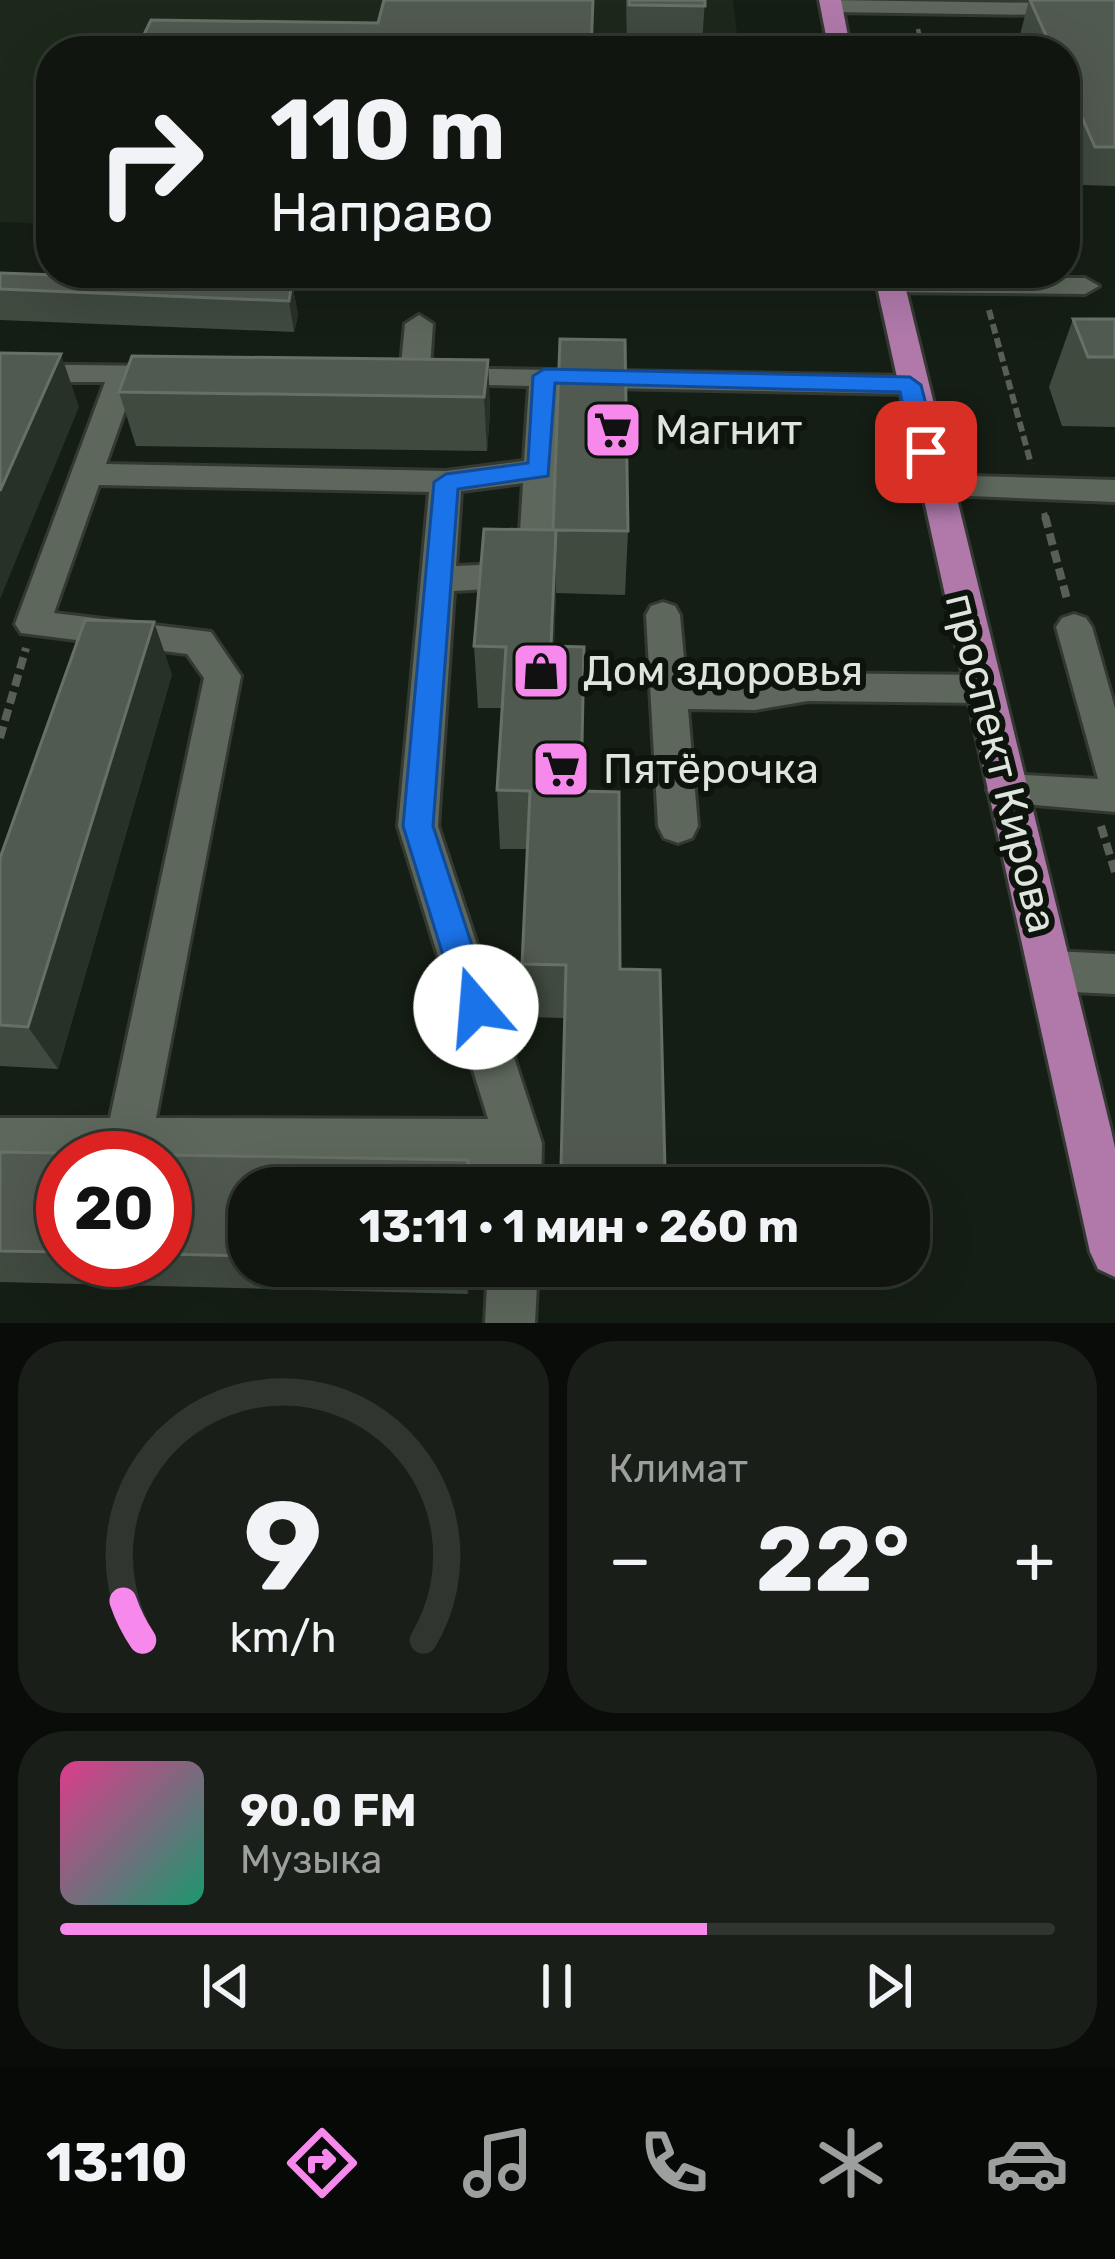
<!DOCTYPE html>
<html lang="ru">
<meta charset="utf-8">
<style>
body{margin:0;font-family:Rubik,sans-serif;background:#191f18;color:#f1f3f6;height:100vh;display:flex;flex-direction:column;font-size:45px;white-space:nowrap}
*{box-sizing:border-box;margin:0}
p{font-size:39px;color:#9c9f9e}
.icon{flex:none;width:66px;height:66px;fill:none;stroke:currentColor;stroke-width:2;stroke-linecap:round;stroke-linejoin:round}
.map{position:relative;height:1323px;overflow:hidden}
.side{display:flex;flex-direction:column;gap:18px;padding:18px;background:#090c08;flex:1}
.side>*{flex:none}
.hud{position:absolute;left:36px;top:36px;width:1044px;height:252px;border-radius:48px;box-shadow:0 12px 48px #0002,0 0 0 3px #30352f;background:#10160f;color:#f1f3f6;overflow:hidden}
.speed{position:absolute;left:36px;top:1131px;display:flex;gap:24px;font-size:60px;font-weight:700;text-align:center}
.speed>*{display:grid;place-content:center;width:156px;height:156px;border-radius:50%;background:#10160f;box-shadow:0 12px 48px #0002,0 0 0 3px #30352f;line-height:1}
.speed .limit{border:18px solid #d22;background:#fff;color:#111}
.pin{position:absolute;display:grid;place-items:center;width:102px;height:102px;color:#fff;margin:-51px;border-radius:24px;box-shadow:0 6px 18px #0006}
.me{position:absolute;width:132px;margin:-66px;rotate:342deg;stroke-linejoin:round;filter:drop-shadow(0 0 9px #0008)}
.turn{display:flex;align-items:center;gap:42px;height:252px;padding:0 36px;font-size:54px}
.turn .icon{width:156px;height:156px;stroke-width:2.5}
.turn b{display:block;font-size:84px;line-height:102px}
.big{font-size:90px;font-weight:700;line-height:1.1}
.side .tile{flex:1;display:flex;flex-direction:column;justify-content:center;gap:18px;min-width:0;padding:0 42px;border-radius:48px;background:#191f18}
.side .dial{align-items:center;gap:0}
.dial svg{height:312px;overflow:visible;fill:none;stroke:#30352f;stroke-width:7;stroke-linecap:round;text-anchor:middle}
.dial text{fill:#f1f3f6;stroke:none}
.song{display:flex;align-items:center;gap:36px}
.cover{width:144px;height:144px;border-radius:18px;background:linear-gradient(135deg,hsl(330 70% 55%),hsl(160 70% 35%))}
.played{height:12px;border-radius:6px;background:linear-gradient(90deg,#f788ec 65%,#30352f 65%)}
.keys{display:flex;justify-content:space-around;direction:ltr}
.heat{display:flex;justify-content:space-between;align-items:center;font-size:66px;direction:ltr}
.side .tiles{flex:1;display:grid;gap:18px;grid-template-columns:1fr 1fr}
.tile:last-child{grid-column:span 2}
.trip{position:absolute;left:228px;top:1167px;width:702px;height:120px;border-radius:48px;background:#10160f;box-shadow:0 12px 48px #0002,0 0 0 3px #30352f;font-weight:700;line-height:120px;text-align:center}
.tabs{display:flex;height:192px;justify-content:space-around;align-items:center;background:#060906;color:#9c9f9e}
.tabs .icon{width:84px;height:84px}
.tabs .selected{color:#f788ec}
.tabs b{font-size:54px;color:#f1f3f6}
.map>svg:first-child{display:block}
.built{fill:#1c291a}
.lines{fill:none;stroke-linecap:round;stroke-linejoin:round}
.minor-casing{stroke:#333932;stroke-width:6}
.major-casing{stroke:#333932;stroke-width:6}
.path-far2{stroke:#575f56;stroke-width:4.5;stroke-dasharray:8 4.5;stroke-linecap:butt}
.path-far1{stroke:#575f56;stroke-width:6;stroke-dasharray:10 4.5;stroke-linecap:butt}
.path{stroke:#575f56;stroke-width:8;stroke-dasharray:12 6;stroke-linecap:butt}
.minor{fill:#5d675b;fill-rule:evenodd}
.major{fill:#b079aa;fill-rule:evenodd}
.wall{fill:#404a3f;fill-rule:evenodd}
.shaded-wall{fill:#283127}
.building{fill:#515a50;stroke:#677066;stroke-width:3}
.route{fill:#1a73e8;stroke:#114b97;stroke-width:3}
.labels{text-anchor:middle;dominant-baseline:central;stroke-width:12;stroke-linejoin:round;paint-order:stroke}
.poi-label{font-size:42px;fill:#dfe5de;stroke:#0c140b;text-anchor:start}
.street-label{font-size:42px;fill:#dfe5de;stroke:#0c140b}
</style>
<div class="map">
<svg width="1115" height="1323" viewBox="0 0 1115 1323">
<rect width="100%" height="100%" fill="#151e14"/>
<path class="built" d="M0 0H733L739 51H51V224L0 222Z"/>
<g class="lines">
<defs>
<g id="minor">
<path d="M830 0 1115 4V16L831 12 820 6Z"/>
<path d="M891 278H1085L1099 286 1085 294 881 292 877 286 881 280Z"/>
<path d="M419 315 433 324 430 368 910 376 925 385 910 394 558 387 551 574 546 583 534 586 454 591 438 826 542 1143 541 1188H493L494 1166 165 1165V1158H63V1165L0 1164V1118H110L204 678 187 654 21 633 15 624 105 382H0V364L155 366 160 373 155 380 135 382 106 464 446 471 524 461 529 386 440 384 428 378 415 384 405 382 400 375 405 324ZM523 483 518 563 456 566 461 491ZM99 485 429 492 398 826 488 1119 156 1118 241 676 211 632 54 613Z"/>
<path d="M933 475 1115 480V502L922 494 917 486 922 478Z"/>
<path d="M663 602 675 606 680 615 686 680 755 682 808 673 983 675 996 679 1001 689 996 699 983 703 808 701 755 710 688 709 698 826 692 838 678 843 664 838 658 826 646 615 651 606Z"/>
<path d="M1074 614 1086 618 1092 627 1115 708V812L992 801 987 790 992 779 1006 774 1098 779 1056 627 1062 618Z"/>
<path d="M1053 951 1115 954V994L1053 991 1038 985 1031 971 1038 957Z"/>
<path d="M488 1266H538L535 1323H485Z"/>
</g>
<g id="major">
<path d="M819 0H841L851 51H829Z"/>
<path d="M874 273H902L1111 1130 1115 1148V1277L1098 1269 1090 1252Z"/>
</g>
</defs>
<use href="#minor" class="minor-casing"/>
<use href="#major" class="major-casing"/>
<path class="path-far2" d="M918 29 923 51"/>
<g class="path-far1">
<path d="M989 310 1031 464"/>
<path d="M1044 513 1046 519"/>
</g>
<g class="path">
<path d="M1045 516 1068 603"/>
<path d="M0 738 26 648"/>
<path d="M1101 826 1115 872"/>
</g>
<use href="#minor" class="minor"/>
<use href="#major" class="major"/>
</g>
<g class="wall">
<path d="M626 0H705L702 43 627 42Z"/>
<path d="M1029 0H1115V186L1082 185 1065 144V51H1027L1020 35Z"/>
<path d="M1065 255 1069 265 1065 276 1019 275 1018 273H1065Z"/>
<path d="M0 273 292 283 298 315 294 332 0 320Z"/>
<path d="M1073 319H1115V427L1062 426 1049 387Z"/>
<path d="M488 360 490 413 487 451 136 446 119 392Z"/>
<path d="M484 529 628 531 625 595 556 593 554 646 581 791 665 1170 662 1188H561L564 1018 524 1017 522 964 527 849H500L497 790 502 708H478L474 646Z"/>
<path d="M172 674 58 1069 0 1066V858Z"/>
<path d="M0 1152 468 1160 472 1188H249V1266H469L468 1294 0 1282ZM63 1158H165V1260H63Z"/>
</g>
<g class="shaded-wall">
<path d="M292 283 298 315 294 332 289 301Z"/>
<path d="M61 354 79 407 0 599V491Z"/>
<path d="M488 360 490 413 487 451 484 397Z"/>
<path d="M556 530V593L552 708 551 646Z"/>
<path d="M154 622 172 674 58 1069 28 1027Z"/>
<path d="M468 1160 472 1188H466Z"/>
<path d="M463 1266H469L468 1294Z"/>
</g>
<g class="building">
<path d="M384 0H593L591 51H136L151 20 378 23Z"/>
<path d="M629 0H705V6L629 5Z"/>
<path d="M1030 0H1115V147H1095L1065 79V51H1053Z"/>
<path d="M0 273 292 283 289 301 0 289Z"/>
<path d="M1073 319H1115V357H1088Z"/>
<path d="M560 339 625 340 628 531 556 530 551 646 584 647 581 791 619 792 620 969 660 970 665 1170 561 1167 566 965 522 964 530 791 497 790 506 647 474 646 484 529 553 530Z"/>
<path d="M0 353 61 354 0 491Z"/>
<path d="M132 356 488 360 484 397 119 392Z"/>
<path d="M85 620 154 622 28 1027 0 1025V858Z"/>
<path d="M0 1152 468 1160 466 1188H249V1256L165 1254V1158H63V1252L0 1251Z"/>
</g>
<path class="route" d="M544 369 910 377 921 385 938 452 926 460 914 452 900 392 555 383 548 476 458 489 433 826 492 1007 488 1018 476 1023 464 1018 459 1007 403 826 434 482 446 474 528 463 533 376Z"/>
<defs>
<symbol id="supermarket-square" viewBox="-11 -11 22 22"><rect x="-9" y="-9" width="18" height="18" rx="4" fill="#f788ec" stroke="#0c140b"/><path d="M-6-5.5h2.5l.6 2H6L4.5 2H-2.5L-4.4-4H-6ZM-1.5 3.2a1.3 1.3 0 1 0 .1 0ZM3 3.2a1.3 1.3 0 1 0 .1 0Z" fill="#111"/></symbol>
<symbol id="shop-square" viewBox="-11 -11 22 22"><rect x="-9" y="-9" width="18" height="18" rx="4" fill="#f788ec" stroke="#0c140b"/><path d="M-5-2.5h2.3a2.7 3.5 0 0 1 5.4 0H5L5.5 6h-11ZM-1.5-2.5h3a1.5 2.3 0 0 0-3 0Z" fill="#111"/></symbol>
</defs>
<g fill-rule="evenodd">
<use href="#supermarket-square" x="580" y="397" width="66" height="66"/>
<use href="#shop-square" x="508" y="638" width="66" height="66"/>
<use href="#supermarket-square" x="528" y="736" width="66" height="66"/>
</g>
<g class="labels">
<g class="poi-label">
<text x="655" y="430">Магнит</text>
<text x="583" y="671">Дом здоровья</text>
<text x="603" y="769">Пятёрочка</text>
</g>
<g class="street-label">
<text transform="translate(1001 763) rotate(76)">проспект Кирова</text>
</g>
</g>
</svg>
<div class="speed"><div class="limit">20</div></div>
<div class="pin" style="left:926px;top:452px;background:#d93025"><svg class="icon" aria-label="arrive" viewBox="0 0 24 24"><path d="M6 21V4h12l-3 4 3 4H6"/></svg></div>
<svg class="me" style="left:476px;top:1007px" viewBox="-20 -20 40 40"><circle r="19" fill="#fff"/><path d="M0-13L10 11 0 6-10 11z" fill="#1a73e8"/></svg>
<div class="trip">13:11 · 1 мин · 260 m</div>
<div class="hud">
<div class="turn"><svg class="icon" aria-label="right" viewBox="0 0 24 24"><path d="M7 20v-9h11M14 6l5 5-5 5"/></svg><div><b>110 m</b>Направо</div></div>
</div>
</div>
<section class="side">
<div class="tiles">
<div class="tile dial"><svg viewBox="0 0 100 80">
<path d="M14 69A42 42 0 1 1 86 69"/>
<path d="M14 69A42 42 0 0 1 9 59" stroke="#f788ec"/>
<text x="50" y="56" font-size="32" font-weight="700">9</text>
<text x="50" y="72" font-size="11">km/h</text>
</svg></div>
<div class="tile"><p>Климат</p>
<div class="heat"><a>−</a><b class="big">22°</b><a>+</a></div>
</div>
<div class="tile">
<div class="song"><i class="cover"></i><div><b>90.0 FM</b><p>Музыка</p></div></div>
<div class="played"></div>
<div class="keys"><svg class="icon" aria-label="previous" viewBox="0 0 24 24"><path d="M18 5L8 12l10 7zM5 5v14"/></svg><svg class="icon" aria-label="pause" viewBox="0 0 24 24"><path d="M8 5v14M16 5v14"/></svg><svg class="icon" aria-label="next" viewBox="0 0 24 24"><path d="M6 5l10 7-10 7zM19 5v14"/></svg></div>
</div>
</div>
</section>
<nav class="tabs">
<b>13:10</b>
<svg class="icon selected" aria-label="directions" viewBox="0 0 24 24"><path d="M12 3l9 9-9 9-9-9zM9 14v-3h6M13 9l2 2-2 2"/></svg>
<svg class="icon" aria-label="music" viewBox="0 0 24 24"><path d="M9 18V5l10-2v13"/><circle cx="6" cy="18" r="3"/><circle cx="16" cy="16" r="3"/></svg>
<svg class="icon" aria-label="phone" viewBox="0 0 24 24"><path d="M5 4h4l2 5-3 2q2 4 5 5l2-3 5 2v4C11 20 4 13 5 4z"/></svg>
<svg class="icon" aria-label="climate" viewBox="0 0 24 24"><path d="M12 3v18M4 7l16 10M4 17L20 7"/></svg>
<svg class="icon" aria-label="car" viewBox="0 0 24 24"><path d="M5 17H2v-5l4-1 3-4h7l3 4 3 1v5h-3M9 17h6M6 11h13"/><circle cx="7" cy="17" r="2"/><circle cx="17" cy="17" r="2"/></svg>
</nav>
